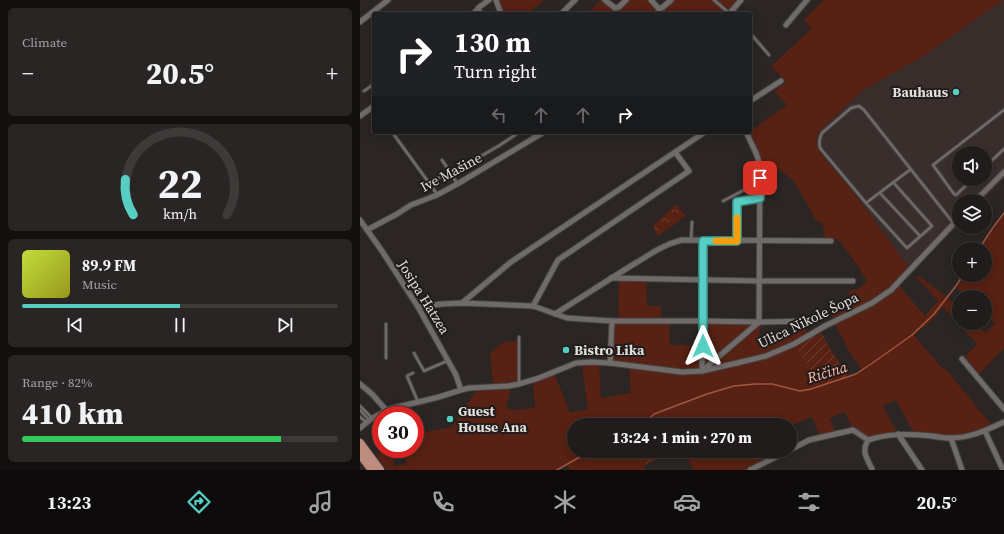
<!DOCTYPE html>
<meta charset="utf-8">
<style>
body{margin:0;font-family:"Source Serif 4",serif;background:#282524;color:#f1f3f6;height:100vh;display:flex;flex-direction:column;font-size:15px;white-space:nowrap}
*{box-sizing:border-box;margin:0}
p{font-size:13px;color:#a2a1a3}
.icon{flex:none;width:22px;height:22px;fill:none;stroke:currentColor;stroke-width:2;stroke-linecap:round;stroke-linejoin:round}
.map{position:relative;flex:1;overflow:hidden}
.panel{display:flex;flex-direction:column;gap:8px;padding:8px;background:#120f0f;width:360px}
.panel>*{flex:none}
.top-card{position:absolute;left:12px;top:12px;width:380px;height:122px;border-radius:4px;box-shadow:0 2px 10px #0003,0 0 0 1px #3d3a3a;background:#202124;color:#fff;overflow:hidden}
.buttons{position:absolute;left:592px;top:146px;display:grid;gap:8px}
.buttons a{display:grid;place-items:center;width:40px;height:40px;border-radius:50%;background:#201c1b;box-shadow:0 2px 10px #0003,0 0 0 1px #3d3a3a;font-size:20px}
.speed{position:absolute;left:12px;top:406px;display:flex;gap:8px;font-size:20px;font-weight:700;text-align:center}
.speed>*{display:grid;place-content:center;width:52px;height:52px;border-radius:50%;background:#201c1b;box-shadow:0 2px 10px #0003,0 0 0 1px #3d3a3a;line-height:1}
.speed .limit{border:6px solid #d22;background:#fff;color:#111}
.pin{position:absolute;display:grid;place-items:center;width:34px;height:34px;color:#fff;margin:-17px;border-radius:8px;box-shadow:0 2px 6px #0006}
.me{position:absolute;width:44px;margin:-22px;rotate:0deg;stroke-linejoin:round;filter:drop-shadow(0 0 3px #0008)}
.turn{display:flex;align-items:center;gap:14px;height:84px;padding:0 16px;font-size:18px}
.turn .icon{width:52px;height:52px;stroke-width:2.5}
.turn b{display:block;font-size:28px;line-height:34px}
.lanes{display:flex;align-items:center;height:38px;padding:0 16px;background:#0003;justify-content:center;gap:20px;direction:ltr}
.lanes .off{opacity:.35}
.big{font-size:30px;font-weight:800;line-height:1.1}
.panel .card{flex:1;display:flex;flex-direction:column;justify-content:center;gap:6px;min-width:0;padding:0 14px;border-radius:6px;background:#282524}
.panel .dial{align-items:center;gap:0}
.dial svg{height:104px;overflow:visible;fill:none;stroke:#3d3a3a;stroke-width:7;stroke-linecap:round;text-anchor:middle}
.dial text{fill:#f1f3f6;stroke:none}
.song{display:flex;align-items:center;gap:12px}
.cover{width:48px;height:48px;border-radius:6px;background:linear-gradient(135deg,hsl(70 70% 55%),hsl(60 70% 35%))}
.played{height:4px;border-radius:2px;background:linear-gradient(90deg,#57cec2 50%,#3d3a3a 50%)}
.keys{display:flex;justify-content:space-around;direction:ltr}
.heat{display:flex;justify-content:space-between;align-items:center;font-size:22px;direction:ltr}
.charge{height:6px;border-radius:3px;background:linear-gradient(90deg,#34c759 82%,#3d3a3a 0)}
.trip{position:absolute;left:207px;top:418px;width:230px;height:40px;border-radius:20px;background:#201c1b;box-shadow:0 2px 10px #0003,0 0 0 1px #3d3a3a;font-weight:800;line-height:40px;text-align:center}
.menu{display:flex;height:64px;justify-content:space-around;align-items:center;background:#0d0b0b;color:#a2a1a3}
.menu .icon{width:28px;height:28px}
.menu .on{color:#57cec2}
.menu b{font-size:18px;color:#f1f3f6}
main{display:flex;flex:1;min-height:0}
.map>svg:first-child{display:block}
.built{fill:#392e2b;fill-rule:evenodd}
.grass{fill:#572113}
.forest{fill:url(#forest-crowns)}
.garden{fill:url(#garden-furrows)}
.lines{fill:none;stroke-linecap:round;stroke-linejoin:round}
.stream{stroke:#a35642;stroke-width:1.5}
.lane-casing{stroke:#444140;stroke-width:4.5}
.street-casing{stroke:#444140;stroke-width:7}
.primary-casing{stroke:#444140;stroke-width:10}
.lane{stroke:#706a68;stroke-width:2.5}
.street{stroke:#706a68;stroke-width:5}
.primary{stroke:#bf8d7f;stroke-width:8}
.route-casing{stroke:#39867e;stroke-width:10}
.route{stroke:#57cec2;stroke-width:7}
.slow{stroke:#f59e0b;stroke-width:7}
.poi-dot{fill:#57cec2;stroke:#211c1b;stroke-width:1.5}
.labels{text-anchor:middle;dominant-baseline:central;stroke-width:4;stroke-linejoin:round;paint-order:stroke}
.poi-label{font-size:14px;font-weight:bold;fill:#e1dedd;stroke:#211c1b;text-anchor:start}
.street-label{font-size:14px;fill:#e1dedd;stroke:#211c1b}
.water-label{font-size:15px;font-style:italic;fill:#febba9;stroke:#211c1b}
</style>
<main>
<section class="panel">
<div class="card"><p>Climate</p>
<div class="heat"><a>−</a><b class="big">20.5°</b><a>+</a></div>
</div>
<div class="card dial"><svg viewBox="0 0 100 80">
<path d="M14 69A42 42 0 1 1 86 69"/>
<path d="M14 69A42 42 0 0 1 8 42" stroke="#57cec2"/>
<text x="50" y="56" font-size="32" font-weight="700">22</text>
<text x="50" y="72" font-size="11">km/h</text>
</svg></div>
<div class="card">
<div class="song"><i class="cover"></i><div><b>89.9 FM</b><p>Music</p></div></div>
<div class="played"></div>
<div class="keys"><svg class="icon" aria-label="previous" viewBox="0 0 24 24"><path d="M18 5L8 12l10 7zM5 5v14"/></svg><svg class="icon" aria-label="pause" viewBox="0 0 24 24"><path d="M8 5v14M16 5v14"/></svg><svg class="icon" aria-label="next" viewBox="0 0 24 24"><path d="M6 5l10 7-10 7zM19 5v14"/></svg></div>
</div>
<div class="card"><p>Range · 82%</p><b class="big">410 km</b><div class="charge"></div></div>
</section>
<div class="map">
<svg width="644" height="470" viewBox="0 0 644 470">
<defs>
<pattern id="forest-crowns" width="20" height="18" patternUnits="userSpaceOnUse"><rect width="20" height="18" fill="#572113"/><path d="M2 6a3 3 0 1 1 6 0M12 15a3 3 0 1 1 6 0" fill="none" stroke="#6f4135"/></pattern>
<pattern id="garden-furrows" width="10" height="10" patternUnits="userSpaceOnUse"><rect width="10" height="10" fill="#572113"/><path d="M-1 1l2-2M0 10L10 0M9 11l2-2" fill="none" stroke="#6f4135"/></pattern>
</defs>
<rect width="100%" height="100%" fill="#2b2624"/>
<path class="built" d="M642 0H644V178L622 201H599V224L552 272 497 197 458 150 456 139 460 130 503 90 562 57ZM599 153H625V179H599Z"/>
<g class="grass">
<path d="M136 0H184L168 14H141Z"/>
<path d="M241 0 249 4 255 8 266 0H289L301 13 315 0H381L369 14H348L344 11 335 14H227Z"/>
<path d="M464 0H643L562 57 503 90 460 130 456 139 458 150 497 197 550 269 538 282 541 288 565 316 578 301 556 277 558 275 588 298 599 308V323H615L626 333 635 323 625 313V297H607L597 288 605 275H625V249H621L644 213V348L618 375 605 357 617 344 583 307 570 322 554 335 583 369 585 368 633 427 591 438 555 435 536 400 523 406 538 434 508 440 493 430 485 412 470 418 476 434 460 437 452 417 432 425 440 445 430 450V425H305L300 416 284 425H214V451H278L285 470H210L207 465 197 470H27L16 455 25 449H33L34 466 46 464V449H55V434L92 427 117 390C128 389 141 391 151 389L146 408 155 410 175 408 173 383 195 375 210 413 228 409 222 365 239 364 241 398 271 393 269 366 250 363 252 321H258L259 278 286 279 287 306H301V321H309L310 345 343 346V321L402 324 398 338 415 339 432 336 445 328 450 335 477 381 496 374 502 370 490 353 474 322 470 307 490 297 488 291 498 289 507 282 500 269 478 239 465 238 462 222H457L434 181 419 169 400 165 388 132H390V131L427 105 414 91 426 82 411 66 451 29 444 19Z"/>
<path d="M157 341V381L145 383H133L130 353 144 342Z"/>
<path d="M324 451H428L390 470H333Z"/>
</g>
<path class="forest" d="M316 204 326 216 298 236 293 226Z"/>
<g class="garden">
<path d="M460 330 469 347 489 377 461 386 434 344Z"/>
<path d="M300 415 305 425H284Z"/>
<path d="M278 451H315L283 466Z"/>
</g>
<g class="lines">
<g class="stream">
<path d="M619 249 632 229 644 213"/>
<path d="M282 425 294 414 347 394 374 386 395 384H412L440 391 451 389 496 374 514 362 552 335 574 314 596 286 603 275"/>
<path d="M197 470 218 458 234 451"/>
</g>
<defs>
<g id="lane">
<path d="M354 0 369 13"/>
<path d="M110 14 118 8 123 14"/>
<path d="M390 33 409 55"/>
<path d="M4 91 14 84"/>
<path d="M32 132 77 194"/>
<path d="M625 167 644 149"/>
<path d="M613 179 596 195 594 194 573 165 644 110"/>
<path d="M533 182 572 226 547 248 506 203 460 148C459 142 459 139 462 133L491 108 499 106 504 110 594 224"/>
<path d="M69 183 90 172 82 160"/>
<path d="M97 183 90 172C114 160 138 148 159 132"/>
<path d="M520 193 560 236"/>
<path d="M363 201 386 189 399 178"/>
<path d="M506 203 551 169"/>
<path d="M331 240 332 222"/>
<path d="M26 324V358"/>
<path d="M159 337V384"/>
<path d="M54 353 64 371 87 361"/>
<path d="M53 373 47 376 58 402"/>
<path d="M0 406 12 418"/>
<path d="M0 410 9 420"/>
<path d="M0 417 6 422"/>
</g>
<g id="street">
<path d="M136 0 141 14"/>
<path d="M245 0 255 8 259 7 266 0"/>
<path d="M291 0 299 9 303 7 311 0"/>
<path d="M118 8 129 0"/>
<path d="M201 14 215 0"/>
<path d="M369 14 381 0"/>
<path d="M0 22 28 0"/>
<path d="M426 25 447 0"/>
<path d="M390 101 421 81"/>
<path d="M0 116 14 106"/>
<path d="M386 132 396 153 400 165 399 322"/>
<path d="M615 201 644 172"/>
<path d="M0 220 22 251 58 307 96 375 101 390"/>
<path d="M7 230 37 214 51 205 77 195 99 183 184 132"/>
<path d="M377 241V202L400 198"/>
<path d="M251 278 400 281H493"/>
<path d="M102 303 151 262 345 132"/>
<path d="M173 306 198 260 329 171 315 152"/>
<path d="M58 307 82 304 102 303 173 306 207 318 252 321H343L399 322 451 321"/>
<path d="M195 314C222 297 248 280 274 264 291 254 302 245 322 240L471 241"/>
<path d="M602 359 644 409"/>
<path d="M250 363 252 321"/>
<path d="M343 370 399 322"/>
<path d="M342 371 343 241"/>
<path d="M0 384 12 394 27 411"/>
<path d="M0 428 11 419 29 409 79 397 101 390 109 388 148 386 159 384 179 378 216 363 231 362 250 363 322 372 342 371 377 363 406 356 434 344 465 326 512 303 531 290 599 218"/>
<path d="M625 431 643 470"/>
<path d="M538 434 562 470"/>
<path d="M591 438 602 470"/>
<path d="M430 450 449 440 493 430 508 440"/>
<path d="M390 470 428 451"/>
<path d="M512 470V469C507 458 501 452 508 440 530 433 549 434 572 436 578 437 585 438 591 438 610 438 627 430 644 422"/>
</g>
<g id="primary">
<path d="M0 443 20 470"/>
<path d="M0 454 12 470"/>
</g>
</defs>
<use href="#lane" class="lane-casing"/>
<use href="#street" class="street-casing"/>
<use href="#primary" class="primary-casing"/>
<use href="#lane" class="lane"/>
<use href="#street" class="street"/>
<use href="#primary" class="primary"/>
</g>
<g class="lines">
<defs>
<path id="route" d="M343 346V241H377V202L400 198V178"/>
</defs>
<use href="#route" class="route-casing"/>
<use href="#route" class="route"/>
<path class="slow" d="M356 241H377V218"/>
</g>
<g class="poi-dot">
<circle cx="596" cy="92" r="4"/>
<circle cx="206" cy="350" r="4"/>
<circle cx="90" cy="419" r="4"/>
</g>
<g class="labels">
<g class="poi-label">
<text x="588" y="92" text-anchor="end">Bauhaus</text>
<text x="214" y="350">Bistro Lika</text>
<text x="98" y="411">Guest<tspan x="98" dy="16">House Ana</tspan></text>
</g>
<g class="street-label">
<text transform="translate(91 172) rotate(-28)">Ive Mašine</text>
<text transform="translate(64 297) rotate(58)">Josipa Hatzea</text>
<text transform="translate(448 320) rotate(-26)">Ulica Nikole Šopa</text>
</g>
<g class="water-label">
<text transform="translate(467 372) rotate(-17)">Ričina</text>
</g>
</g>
</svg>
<div class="buttons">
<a><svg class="icon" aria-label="sound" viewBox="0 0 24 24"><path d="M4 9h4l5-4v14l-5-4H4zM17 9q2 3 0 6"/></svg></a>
<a><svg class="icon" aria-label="layers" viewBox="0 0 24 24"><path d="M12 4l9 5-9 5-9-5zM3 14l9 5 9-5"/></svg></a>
<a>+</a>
<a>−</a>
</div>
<div class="speed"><div class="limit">30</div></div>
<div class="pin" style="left:400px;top:178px;background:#d93025"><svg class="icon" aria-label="arrive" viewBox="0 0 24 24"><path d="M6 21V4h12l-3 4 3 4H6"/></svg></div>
<svg class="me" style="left:343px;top:346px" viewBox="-20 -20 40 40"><path d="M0-17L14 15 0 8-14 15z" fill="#57cec2" stroke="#fff" stroke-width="4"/></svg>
<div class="trip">13:24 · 1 min · 270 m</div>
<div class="top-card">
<div class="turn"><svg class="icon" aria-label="right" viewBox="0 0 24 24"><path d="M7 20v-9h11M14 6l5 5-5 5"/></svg><div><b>130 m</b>Turn right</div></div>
<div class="lanes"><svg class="icon off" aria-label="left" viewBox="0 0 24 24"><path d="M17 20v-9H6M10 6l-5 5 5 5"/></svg><svg class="icon off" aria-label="ahead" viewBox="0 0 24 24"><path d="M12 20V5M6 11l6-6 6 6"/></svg><svg class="icon off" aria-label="ahead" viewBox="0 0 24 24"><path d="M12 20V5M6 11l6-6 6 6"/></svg><svg class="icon" aria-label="right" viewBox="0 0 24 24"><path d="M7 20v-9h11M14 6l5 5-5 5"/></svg></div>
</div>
</div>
</main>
<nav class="menu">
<b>13:23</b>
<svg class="icon on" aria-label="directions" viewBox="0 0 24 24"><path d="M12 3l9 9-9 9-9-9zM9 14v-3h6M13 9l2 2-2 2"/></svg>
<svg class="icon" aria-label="music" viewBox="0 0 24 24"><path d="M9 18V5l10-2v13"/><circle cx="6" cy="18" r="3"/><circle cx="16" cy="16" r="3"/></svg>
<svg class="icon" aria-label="phone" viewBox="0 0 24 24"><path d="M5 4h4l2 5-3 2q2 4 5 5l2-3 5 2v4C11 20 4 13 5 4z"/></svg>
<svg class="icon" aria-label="climate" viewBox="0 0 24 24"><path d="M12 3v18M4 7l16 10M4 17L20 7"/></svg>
<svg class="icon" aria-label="car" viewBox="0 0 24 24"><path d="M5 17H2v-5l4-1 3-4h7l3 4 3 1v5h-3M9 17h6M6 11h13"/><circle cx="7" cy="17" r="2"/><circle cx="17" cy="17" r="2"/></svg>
<svg class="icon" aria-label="filters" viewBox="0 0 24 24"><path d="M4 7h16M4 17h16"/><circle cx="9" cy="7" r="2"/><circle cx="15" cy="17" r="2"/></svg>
<b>20.5°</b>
</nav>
